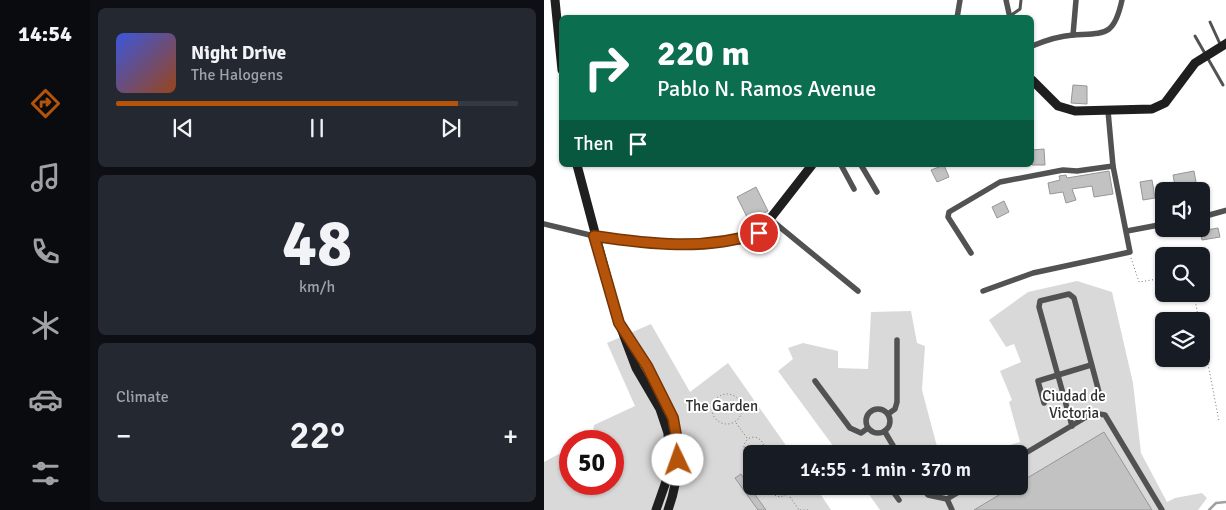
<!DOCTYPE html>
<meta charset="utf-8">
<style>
body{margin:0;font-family:Signika,sans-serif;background:#242831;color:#f1f3f6;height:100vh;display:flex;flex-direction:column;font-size:19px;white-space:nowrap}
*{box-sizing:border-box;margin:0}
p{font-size:16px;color:#9ea1a6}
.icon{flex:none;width:28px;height:28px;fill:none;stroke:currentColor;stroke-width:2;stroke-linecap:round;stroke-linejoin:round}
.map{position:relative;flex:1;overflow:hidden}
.sheet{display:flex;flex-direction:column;gap:8px;padding:8px;background:#0d0f14;width:454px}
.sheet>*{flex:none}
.hud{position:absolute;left:15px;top:15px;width:475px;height:152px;border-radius:8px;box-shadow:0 1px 4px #0004;background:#0b6e4f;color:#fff;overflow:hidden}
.controls{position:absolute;left:611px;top:182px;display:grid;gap:10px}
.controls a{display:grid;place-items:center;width:55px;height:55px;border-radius:8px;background:#171b24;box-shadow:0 1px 4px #0004;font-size:25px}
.speed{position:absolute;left:15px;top:430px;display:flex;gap:10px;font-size:25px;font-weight:700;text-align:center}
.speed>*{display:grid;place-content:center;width:65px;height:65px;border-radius:50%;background:#171b24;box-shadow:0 1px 4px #0004;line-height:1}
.speed .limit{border:8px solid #d22;background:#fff;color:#111}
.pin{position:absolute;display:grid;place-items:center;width:42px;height:42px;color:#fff;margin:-21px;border:2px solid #fff;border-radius:50%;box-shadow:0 1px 5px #0007}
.me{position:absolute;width:55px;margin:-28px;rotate:357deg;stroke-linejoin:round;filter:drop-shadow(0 0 4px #0008)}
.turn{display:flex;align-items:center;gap:18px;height:105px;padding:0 15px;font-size:22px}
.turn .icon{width:65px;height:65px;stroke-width:2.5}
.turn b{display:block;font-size:35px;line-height:42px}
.then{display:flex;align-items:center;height:48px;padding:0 15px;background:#0003;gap:10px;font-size:19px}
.big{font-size:38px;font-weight:600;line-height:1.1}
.sheet .tile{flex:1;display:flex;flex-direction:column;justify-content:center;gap:8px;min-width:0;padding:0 18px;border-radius:8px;background:#242831}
.sheet .dial{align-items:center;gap:0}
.dial b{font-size:65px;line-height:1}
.song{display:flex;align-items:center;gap:15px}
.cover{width:60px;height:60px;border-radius:8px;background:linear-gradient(135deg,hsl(230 70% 55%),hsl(20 70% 35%))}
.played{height:5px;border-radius:2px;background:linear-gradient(90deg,#b45309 85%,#363941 85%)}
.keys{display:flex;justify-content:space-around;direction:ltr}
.heat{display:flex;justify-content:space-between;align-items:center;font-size:28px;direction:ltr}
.trip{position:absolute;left:199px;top:445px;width:285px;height:50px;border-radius:8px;background:#171b24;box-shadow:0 1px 4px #0004;font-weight:600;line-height:50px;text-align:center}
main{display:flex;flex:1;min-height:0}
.tab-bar{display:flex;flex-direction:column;width:90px;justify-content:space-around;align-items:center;background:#090b0e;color:#9ea1a6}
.tab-bar .icon{width:35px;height:35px}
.tab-bar .selected{color:#b45309}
.tab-bar b{font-size:22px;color:#f1f3f6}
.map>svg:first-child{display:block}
.green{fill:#d9d9d9}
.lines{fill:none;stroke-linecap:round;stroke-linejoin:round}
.stream{stroke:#a0a0a0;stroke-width:2.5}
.building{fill:#c2c2c2;stroke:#969696}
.path{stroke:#747474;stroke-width:1;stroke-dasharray:1 2.5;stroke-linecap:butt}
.lane{stroke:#525252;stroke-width:3}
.street{stroke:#525252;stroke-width:5.5}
.secondary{stroke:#1f1f1f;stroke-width:9}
.route-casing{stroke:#753606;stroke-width:12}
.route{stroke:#b45309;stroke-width:9}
.labels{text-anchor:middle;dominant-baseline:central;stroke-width:4;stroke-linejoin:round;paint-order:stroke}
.park-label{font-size:15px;fill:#303030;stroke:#fff}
</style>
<main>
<nav class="tab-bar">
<b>14:54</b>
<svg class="icon selected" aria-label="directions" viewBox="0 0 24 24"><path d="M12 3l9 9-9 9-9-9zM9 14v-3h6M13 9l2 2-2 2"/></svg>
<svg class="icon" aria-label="music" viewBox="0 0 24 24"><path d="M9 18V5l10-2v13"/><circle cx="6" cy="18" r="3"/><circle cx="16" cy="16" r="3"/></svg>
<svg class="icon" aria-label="phone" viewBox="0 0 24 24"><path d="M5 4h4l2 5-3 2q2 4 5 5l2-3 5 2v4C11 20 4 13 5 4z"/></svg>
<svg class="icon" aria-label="climate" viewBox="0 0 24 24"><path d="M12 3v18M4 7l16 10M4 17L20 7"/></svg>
<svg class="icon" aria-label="car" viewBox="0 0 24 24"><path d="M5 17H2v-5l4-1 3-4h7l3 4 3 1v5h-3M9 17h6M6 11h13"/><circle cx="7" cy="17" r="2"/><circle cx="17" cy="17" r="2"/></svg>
<svg class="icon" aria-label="filters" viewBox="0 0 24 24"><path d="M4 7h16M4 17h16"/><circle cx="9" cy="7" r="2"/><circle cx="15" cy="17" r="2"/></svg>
</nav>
<section class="sheet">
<div class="tile">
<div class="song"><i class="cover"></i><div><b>Night Drive</b><p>The Halogens</p></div></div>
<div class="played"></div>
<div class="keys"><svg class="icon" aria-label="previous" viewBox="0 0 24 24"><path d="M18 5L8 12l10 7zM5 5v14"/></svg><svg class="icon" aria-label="pause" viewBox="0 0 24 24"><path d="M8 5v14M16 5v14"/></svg><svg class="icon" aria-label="next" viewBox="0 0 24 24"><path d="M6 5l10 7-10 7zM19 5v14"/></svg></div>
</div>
<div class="tile dial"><b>48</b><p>km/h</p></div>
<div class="tile"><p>Climate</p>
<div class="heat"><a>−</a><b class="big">22°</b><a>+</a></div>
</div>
</section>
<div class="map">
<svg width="683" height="510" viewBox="0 0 683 510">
<rect width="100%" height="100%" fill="#fff"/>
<g class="green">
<path d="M533 281 568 292 589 383 597 453 623 502 631 498 658 493 663 498 654 510H336L319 486H475V454H437L476 442 465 402 468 400 456 371 477 362 470 344 462 347 445 320 484 292Z"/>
<path d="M367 311 373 343 381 346 378 390 395 454H295L234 371 249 359 244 348 259 343 294 351V368L324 369 327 312Z"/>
<path d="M107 324 146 392 184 363 248 454H208V486H271L287 510H0V462L26 448V484H69V441H39L48 437 50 425 91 406 63 343Z"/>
</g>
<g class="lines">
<path class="stream" d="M665 510 672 503 683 502"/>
</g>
<g class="building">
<path d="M529 85 543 86V104L527 103Z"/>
<path d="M500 149 501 165H488V150Z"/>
<path d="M400 165 405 177 393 182 387 170Z"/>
<path d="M565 171 569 194 550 197 548 186 528 189 532 200 522 203 519 192 506 194 504 183 516 180 515 176 522 175 523 178Z"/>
<path d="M650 171 652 182 631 186 629 175Z"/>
<path d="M608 180 611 198 599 200 596 182Z"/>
<path d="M212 187 224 211 205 221 193 197Z"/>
<path d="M460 201 465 212 453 218 448 207Z"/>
<path d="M674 228 676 237 658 240 656 231Z"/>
<path d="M560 432 608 510H430L470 486H475V483Z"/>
<path d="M197 474 212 496 222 510H214L191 478Z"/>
</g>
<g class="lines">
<g class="path">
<path d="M587 258 595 282 620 278"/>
<path d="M650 294 655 321"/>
<path d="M658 333 675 421"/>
<circle cx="183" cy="409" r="15"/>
<path d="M192 423 203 438"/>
<path d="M208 457 201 453C195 437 216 430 220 447L217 454"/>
<path d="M222 486 225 493 236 497 244 494 248 486"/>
<path d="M244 494 255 510"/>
<path d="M256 510H265"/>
</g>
<g class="lane">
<path d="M466 16 476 9 477 0"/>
<path d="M666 22 677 46"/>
<path d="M651 36 679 85"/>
</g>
<g class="street">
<path d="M462 0 466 18"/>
<path d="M413 18 416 0"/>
<path d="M529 35 532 0"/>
<path d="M488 46C500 41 515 36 529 35 561 33 570 37 578 0"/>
<path d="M297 165 310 189"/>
<path d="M317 165 333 192"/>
<path d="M658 217 683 210"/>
<path d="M226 219 314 291"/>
<path d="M0 224 50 236"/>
<path d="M583 231 620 224"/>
<path d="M427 253 404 217 405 212 456 182 519 170 533 171 569 166"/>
<path d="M439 291 489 273 586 252 569 166 564 111"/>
<path d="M271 381 306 428 317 433 324 428"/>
<path d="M500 403 494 381 547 365"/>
<circle cx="334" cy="421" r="12"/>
<path d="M344 414 351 409 353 402V340"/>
<path d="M528 426 495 307 496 301 525 294 530 298 556 396"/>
<path d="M341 432 354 454"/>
<path d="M475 457 549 413 561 415 618 510"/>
<path d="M345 486 355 500"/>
<path d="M376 486 384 495 403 499"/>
<path d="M408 510 403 499 425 486"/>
</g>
<g class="secondary">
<path d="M11 0 18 70"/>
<path d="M488 80 514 106 531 111 608 109 621 103 651 63 683 43"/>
<path d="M33 165 75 323 92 368 116 409 124 433 125 473 112 510"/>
<path d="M50 236 100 243 138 245 195 240 215 233 268 165"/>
<path d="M85 339C122 395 149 442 124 510"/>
</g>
</g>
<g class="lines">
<defs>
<path id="route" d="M134 460V446L129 418 103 366 75 323 50 236C105 244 161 251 215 233"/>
</defs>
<use href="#route" class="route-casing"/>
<use href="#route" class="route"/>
</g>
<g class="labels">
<g class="park-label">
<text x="530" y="396">Ciudad de<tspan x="530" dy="17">Victoria</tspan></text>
<text x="178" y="406">The Garden</text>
</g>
</g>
</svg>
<div class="controls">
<a><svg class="icon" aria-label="sound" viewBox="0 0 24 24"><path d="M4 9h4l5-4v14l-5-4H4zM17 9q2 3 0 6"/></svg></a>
<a><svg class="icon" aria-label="search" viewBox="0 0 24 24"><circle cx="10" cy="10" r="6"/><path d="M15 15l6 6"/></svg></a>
<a><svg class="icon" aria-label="layers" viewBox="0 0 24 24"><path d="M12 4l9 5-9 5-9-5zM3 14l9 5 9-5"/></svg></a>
</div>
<div class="speed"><div class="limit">50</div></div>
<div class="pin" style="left:215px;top:233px;background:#d93025"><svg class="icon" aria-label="arrive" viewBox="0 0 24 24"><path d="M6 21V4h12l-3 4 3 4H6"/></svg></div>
<svg class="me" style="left:134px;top:460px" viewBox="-20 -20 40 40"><circle r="19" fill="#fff"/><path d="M0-13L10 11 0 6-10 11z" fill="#b45309"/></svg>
<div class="trip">14:55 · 1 min · 370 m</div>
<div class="hud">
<div class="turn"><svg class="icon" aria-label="right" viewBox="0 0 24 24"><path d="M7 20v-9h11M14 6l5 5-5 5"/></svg><div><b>220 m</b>Pablo N. Ramos Avenue</div></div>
<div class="then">Then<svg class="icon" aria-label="arrive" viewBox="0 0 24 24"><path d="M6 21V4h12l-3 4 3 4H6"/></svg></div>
</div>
</div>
</main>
